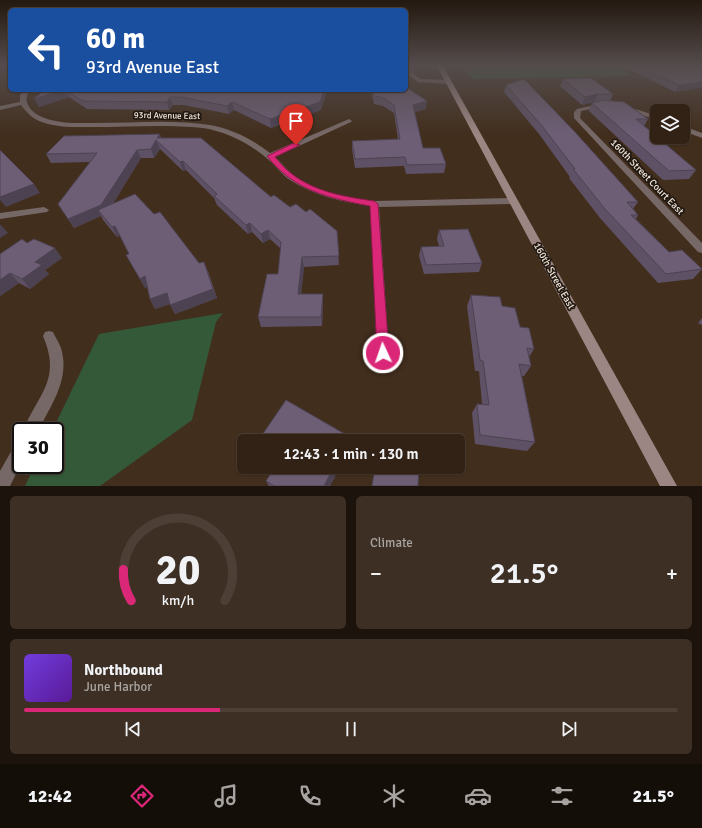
<!DOCTYPE html>
<meta charset="utf-8">
<style>
body{margin:0;font-family:Signika,sans-serif;background:#3d2f23;color:#f1f3f6;height:100vh;display:flex;flex-direction:column;font-size:15px;white-space:nowrap}
*{box-sizing:border-box;margin:0}
p{font-size:13px;color:#a8a4a1}
.icon{flex:none;width:22px;height:22px;fill:none;stroke:currentColor;stroke-width:2;stroke-linecap:round;stroke-linejoin:round}
.map{position:relative;height:486px;overflow:hidden}
.side{display:flex;flex-direction:column;gap:10px;padding:10px;background:#1c130c;flex:1}
.side>*{flex:none}
.top-card{position:absolute;left:8px;top:8px;width:400px;height:84px;border-radius:6px;box-shadow:0 1px 3px #0004,0 0 0 1px #4d3f35;background:#1a4fa0;color:#fff;overflow:hidden}
.controls{position:absolute;left:650px;top:104px;display:grid;gap:8px}
.controls a{display:grid;place-items:center;width:40px;height:40px;border-radius:6px;background:#322216;box-shadow:0 1px 3px #0004,0 0 0 1px #4d3f35;font-size:20px}
.speed{position:absolute;left:12px;top:422px;display:flex;gap:8px;font-size:20px;font-weight:700;text-align:center}
.speed>*{display:grid;place-content:center;width:52px;height:52px;border-radius:50%;background:#322216;box-shadow:0 1px 3px #0004,0 0 0 1px #4d3f35;line-height:1}
.speed .limit{border:2px solid #111;border-radius:6px;background:#fff;color:#111}
.pin{position:absolute;display:grid;place-items:center;width:34px;height:34px;color:#fff;margin:-41px -17px;border-radius:50% 50% 50% 0;rotate:-45deg;box-shadow:0 0 4px #0007}
.pin .icon{rotate:45deg}
.me{position:absolute;width:44px;margin:-22px;rotate:357deg;stroke-linejoin:round;filter:drop-shadow(0 0 3px #0008)}
.turn{display:flex;align-items:center;gap:14px;height:84px;padding:0 12px;font-size:18px}
.turn .icon{width:52px;height:52px;stroke-width:2.5}
.turn b{display:block;font-size:28px;line-height:34px}
.big{font-size:30px;font-weight:600;line-height:1.1}
.side .widget{flex:1;display:flex;flex-direction:column;justify-content:center;gap:6px;min-width:0;padding:0 14px;border-radius:6px;background:#3d2f23}
.side .dial{align-items:center;gap:0}
.dial svg{height:104px;overflow:visible;fill:none;stroke:#4d3f35;stroke-width:7;stroke-linecap:round;text-anchor:middle}
.dial text{fill:#f1f3f6;stroke:none}
.song{display:flex;align-items:center;gap:12px}
.cover{width:48px;height:48px;border-radius:6px;background:linear-gradient(135deg,hsl(260 70% 55%),hsl(270 70% 35%))}
.played{height:4px;border-radius:2px;background:linear-gradient(90deg,#db2777 30%,#4d3f35 30%)}
.keys{display:flex;justify-content:space-around;direction:ltr}
.heat{display:flex;justify-content:space-between;align-items:center;font-size:22px;direction:ltr}
.side .tiles{flex:1;display:grid;gap:10px;grid-template-columns:1fr 1fr}
.widget:last-child{grid-column:span 2}
.trip{position:absolute;left:237px;top:434px;width:228px;height:40px;border-radius:6px;background:#322216;box-shadow:0 1px 3px #0004,0 0 0 1px #4d3f35;font-weight:600;line-height:40px;text-align:center}
.menu{display:flex;height:64px;justify-content:space-around;align-items:center;background:#140e09;color:#a8a4a1}
.menu .icon{width:28px;height:28px}
.menu .selected{color:#db2777}
.menu b{font-size:18px;color:#f1f3f6}
.map>svg:first-child{display:block}
.green{fill:#335938}
.lines{fill:none;stroke-linecap:round;stroke-linejoin:round}
.service{fill:#766866;fill-rule:evenodd}
.minor{fill:#766866;fill-rule:evenodd}
.secondary{fill:#9c8683;fill-rule:evenodd}
.wall{fill:#5e5165}
.shaded-wall{fill:#4c4252}
.building{fill:#6d5e75;stroke:#4c4252}
.route{fill:#db2777;stroke:#8e194d}
.labels{text-anchor:middle;dominant-baseline:central;stroke-width:3.5;stroke-linejoin:round;paint-order:stroke}
.far-street-label{font-size:9px;fill:#f1e4d9;stroke:#211911}
.street-label{font-size:10px;fill:#f1e4d9;stroke:#211911}
</style>
<div class="map">
<svg width="702" height="486" viewBox="0 0 702 486">
<rect width="100%" height="100%" fill="#422e1d"/>
<g class="green">
<path d="M463 66H618L633 76 472 79Z"/>
<path d="M223 313 216 322 192 420 100 486H25L35 465H55V431H52L99 334Z"/>
</g>
<g class="lines">
<g class="service">
<path d="M406 68 421 79 449 80 452 82 449 84 418 82 406 73Z"/>
<path d="M44 207 49 210 47 212 0 219V213Z"/>
</g>
<g class="minor">
<path d="M24 90H30C19 105 37 117 51 120 65 124 80 123 94 123 132 123 172 119 210 125 232 129 252 139 270 153L349 119 352 121 351 122 275 157C281 162 286 169 292 174 315 192 346 197 374 201L512 198 516 201 512 204 379 207 389 353 388 357 383 359 378 357 377 353 370 206C342 202 313 195 290 180 282 175 277 167 270 161 251 144 228 132 203 128 167 124 129 127 93 127 77 127 58 128 42 122 33 119 27 113 21 105L0 110V106L20 102V95Z"/>
<path d="M603 103 606 105 605 106 581 111 580 118 702 243V253L698 252 574 118V112L577 109Z"/>
<path d="M623 105 657 116V120L621 108V106Z"/>
<path d="M683 126 702 133V138L683 131Z"/>
<path d="M49 331 53 332C56 339 61 345 62 352 69 381 50 407 38 431H23C38 394 62 380 43 336L45 332Z"/>
<path d="M21 440V464L10 486H0V471L16 443Z"/>
</g>
<path class="secondary" d="M437 66H443L677 486H660Z"/>
</g>
<g class="wall">
<path d="M623 66H702L675 92Z"/>
<path d="M563 79 613 94 610 101 648 119 644 126 696 170 689 179 663 180 589 111 592 103 596 102H594L582 105 560 86Z"/>
<path d="M506 85 638 202 633 209 638 215 636 219 669 252 702 269 693 279 658 283 600 218 569 178 570 177 539 134 504 92Z"/>
<path d="M409 89 426 109 414 112 423 148 446 164 444 173 406 174 404 166 355 168 352 149V141L398 139 394 113 383 106 374 104 371 90H406Z"/>
<path d="M44 90H327L321 110 271 128 234 110 229 114 184 105H173L169 110 87 109 69 97 39 107Z"/>
<path d="M161 138 290 207 306 212 337 231 339 265 304 267 301 294H323V303L322 326 261 327 258 317 278 274 281 249 270 239 263 243 252 232 248 234 217 205 214 198 186 170 183 171 160 149 154 158H141L113 203 199 263 208 271 217 298 175 314 170 304 155 309 150 299 147 287 145 288 126 255 129 254 120 235 117 237 103 220 101 216 74 228 58 204 90 162 51 163 46 154Z"/>
<path d="M439 230 482 263 479 272 424 274 419 256 421 247 439 246 437 239Z"/>
<path d="M27 243 62 258 45 270 49 274 30 289 19 283 0 296V254Z"/>
<path d="M471 295 502 306 520 327 534 349 529 357 531 366 524 376H522L535 442 527 451 475 444 472 413 477 404H482L479 371H475L467 306Z"/>
<path d="M702 318V325L698 323Z"/>
<path d="M270 467H340L330 486H269L266 481 274 470Z"/>
</g>
<g class="shaded-wall">
<path d="M702 82V88L675 92 679 85Z"/>
<path d="M63 90H65L69 97 39 107 34 99Z"/>
<path d="M324 90H327L321 110 271 128 270 119Z"/>
<path d="M598 94 594 102 582 105 585 97Z"/>
<path d="M170 97 173 105 169 110 167 102Z"/>
<path d="M427 101 426 109 412 113 413 105Z"/>
<path d="M232 102 234 110 229 114 227 106Z"/>
<path d="M160 134 163 143 157 138Z"/>
<path d="M156 140 160 149 154 158 151 149Z"/>
<path d="M137 150 141 158 107 214 98 210 101 216 74 228 68 219Z"/>
<path d="M183 161 186 170 183 171 180 162Z"/>
<path d="M34 184 40 193 6 207 0 200V197Z"/>
<path d="M250 223 252 232 248 234 246 225Z"/>
<path d="M0 224 8 233 0 238Z"/>
<path d="M115 226 120 235 117 237 112 227Z"/>
<path d="M268 230 270 239 263 243 261 234Z"/>
<path d="M55 248 62 258 45 270 49 274 30 289 22 279 35 262Z"/>
<path d="M302 257 304 267 300 303 298 294Z"/>
<path d="M204 262 217 298 175 314 170 305Z"/>
<path d="M10 273 19 283 0 296V280Z"/>
<path d="M145 276 151 285 145 288 140 279Z"/>
<path d="M167 293 172 303 155 309 150 299Z"/>
<path d="M323 294V303L322 326 321 317Z"/>
<path d="M334 467H340L330 486H324Z"/>
</g>
<g class="building">
<path d="M639 66H702V82L679 85Z"/>
<path d="M591 78 613 94H598L585 97 563 79Z"/>
<path d="M524 79 575 132 638 202H627L638 215H631L669 252 682 250 702 269 666 274 605 209 573 169H575L542 126 506 85Z"/>
<path d="M406 80 409 89 427 101 413 105 423 148H440L446 164 407 165 405 157 355 159 352 141 400 139 394 105 384 98 374 96 373 90H406Z"/>
<path d="M44 90H63L34 99Z"/>
<path d="M65 90H324L320 102 270 119 232 102 227 106 181 97H170L167 102 83 101Z"/>
<path d="M603 100 624 102 648 119H636L696 170 669 171 592 103Z"/>
<path d="M160 134 157 138H201L271 197 274 195 290 207 296 204 306 212 310 209 337 231 339 256 302 257 298 294H323L321 317H258L267 274H278L281 242 268 230 261 234 250 223 246 225 214 196 217 194 183 161 180 162 156 140 151 149 137 150 101 205 68 219 58 204 97 153 46 154 64 136Z"/>
<path d="M0 150 34 184 0 197Z"/>
<path d="M135 194 154 214 160 212 199 263 204 262 213 289 170 305 167 293 150 299 145 276 140 279 126 255 129 254 115 226 112 227 98 210Z"/>
<path d="M468 229 482 263 426 265 421 247 444 246 439 230Z"/>
<path d="M22 239 27 243 34 239 55 248 35 262 42 265 22 279 10 273 0 280V254Z"/>
<path d="M471 295 500 297 502 306 515 308 520 327 529 328 534 349 527 348 531 366 519 364 535 442 480 435 477 404 489 405 483 361 480 360Z"/>
<path d="M286 400 350 437 348 441H258Z"/>
<path d="M275 467H334L324 486H274L266 481Z"/>
<path d="M375 467H419L418 486H372Z"/>
</g>
<linearGradient id="sky" x2="0" y2="1"><stop stop-color="#241910"/><stop offset="0.49" stop-color="#544c4c"/><stop offset="1" stop-color="#544c4c" stop-opacity="0"/></linearGradient>
<rect width="702" height="134" fill="url(#sky)"/>
<path class="route" d="M294 143 300 145 275 157C280 163 286 170 292 174 315 192 346 197 374 201L378 204 389 353 387 357 383 358 379 357 377 353 370 206C329 198 294 191 267 156Z"/>
<g class="labels">
<g class="far-street-label">
<text transform="translate(167 116) rotate(1)">93rd Avenue East</text>
</g>
<g class="street-label">
<text transform="translate(647 177) rotate(46)">160th Street Court East</text>
<text transform="translate(554 276) rotate(61)">160th Street East</text>
</g>
</g>
</svg>
<div class="controls">
<a><svg class="icon" aria-label="layers" viewBox="0 0 24 24"><path d="M12 4l9 5-9 5-9-5zM3 14l9 5 9-5"/></svg></a>
</div>
<div class="speed"><div class="limit">30</div></div>
<div class="pin" style="left:296px;top:145px;background:#d93025"><svg class="icon" aria-label="arrive" viewBox="0 0 24 24"><path d="M6 21V4h12l-3 4 3 4H6"/></svg></div>
<svg class="me" style="left:383px;top:353px" viewBox="-20 -20 40 40"><circle r="17" fill="#db2777" stroke="#fff" stroke-width="3"/><path d="M0-11L8 9 0 5-8 9z" fill="#fff"/></svg>
<div class="trip">12:43 · 1 min · 130 m</div>
<div class="top-card">
<div class="turn"><svg class="icon" aria-label="left" viewBox="0 0 24 24"><path d="M17 20v-9H6M10 6l-5 5 5 5"/></svg><div><b>60 m</b>93rd Avenue East</div></div>
</div>
</div>
<section class="side">
<div class="tiles">
<div class="widget dial"><svg viewBox="0 0 100 80">
<path d="M14 69A42 42 0 1 1 86 69"/>
<path d="M14 69A42 42 0 0 1 8 45" stroke="#db2777"/>
<text x="50" y="56" font-size="32" font-weight="700">20</text>
<text x="50" y="72" font-size="11">km/h</text>
</svg></div>
<div class="widget"><p>Climate</p>
<div class="heat"><a>−</a><b class="big">21.5°</b><a>+</a></div>
</div>
<div class="widget">
<div class="song"><i class="cover"></i><div><b>Northbound</b><p>June Harbor</p></div></div>
<div class="played"></div>
<div class="keys"><svg class="icon" aria-label="previous" viewBox="0 0 24 24"><path d="M18 5L8 12l10 7zM5 5v14"/></svg><svg class="icon" aria-label="pause" viewBox="0 0 24 24"><path d="M8 5v14M16 5v14"/></svg><svg class="icon" aria-label="next" viewBox="0 0 24 24"><path d="M6 5l10 7-10 7zM19 5v14"/></svg></div>
</div>
</div>
</section>
<nav class="menu">
<b>12:42</b>
<svg class="icon selected" aria-label="directions" viewBox="0 0 24 24"><path d="M12 3l9 9-9 9-9-9zM9 14v-3h6M13 9l2 2-2 2"/></svg>
<svg class="icon" aria-label="music" viewBox="0 0 24 24"><path d="M9 18V5l10-2v13"/><circle cx="6" cy="18" r="3"/><circle cx="16" cy="16" r="3"/></svg>
<svg class="icon" aria-label="phone" viewBox="0 0 24 24"><path d="M5 4h4l2 5-3 2q2 4 5 5l2-3 5 2v4C11 20 4 13 5 4z"/></svg>
<svg class="icon" aria-label="climate" viewBox="0 0 24 24"><path d="M12 3v18M4 7l16 10M4 17L20 7"/></svg>
<svg class="icon" aria-label="car" viewBox="0 0 24 24"><path d="M5 17H2v-5l4-1 3-4h7l3 4 3 1v5h-3M9 17h6M6 11h13"/><circle cx="7" cy="17" r="2"/><circle cx="17" cy="17" r="2"/></svg>
<svg class="icon" aria-label="filters" viewBox="0 0 24 24"><path d="M4 7h16M4 17h16"/><circle cx="9" cy="7" r="2"/><circle cx="15" cy="17" r="2"/></svg>
<b>21.5°</b>
</nav>
